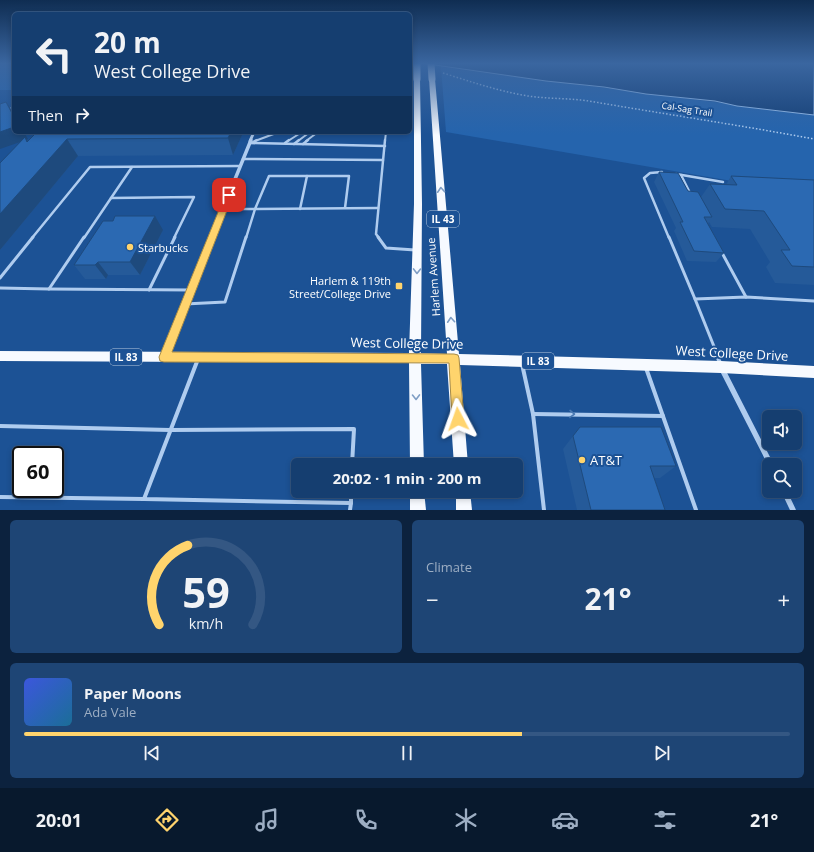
<!DOCTYPE html>
<meta charset="utf-8">
<style>
body{margin:0;font-family:"Open Sans",sans-serif;background:#1e4575;color:#f1f3f6;height:100vh;display:flex;flex-direction:column;font-size:15px;white-space:nowrap}
*{box-sizing:border-box;margin:0}
p{font-size:13px;color:#9daec3}
.icon{flex:none;width:22px;height:22px;fill:none;stroke:currentColor;stroke-width:2;stroke-linecap:round;stroke-linejoin:round}
.map{position:relative;height:510px;overflow:hidden}
.details{display:flex;flex-direction:column;gap:10px;padding:10px;background:#0c223e;flex:1}
.details>*{flex:none}
.guide{position:absolute;left:12px;top:12px;width:400px;height:122px;border-radius:6px;box-shadow:0 2px 6px #0003,0 0 0 1px #345783;background:#153e70;color:#f1f3f6;overflow:hidden}
.controls{position:absolute;left:762px;top:410px;display:grid;gap:8px}
.controls a{display:grid;place-items:center;width:40px;height:40px;border-radius:6px;background:#153e70;box-shadow:0 2px 6px #0003,0 0 0 1px #345783;font-size:20px}
.speed{position:absolute;left:12px;top:446px;display:flex;gap:8px;font-size:20px;font-weight:700;text-align:center}
.speed>*{display:grid;place-content:center;width:52px;height:52px;border-radius:50%;background:#153e70;box-shadow:0 2px 6px #0003,0 0 0 1px #345783;line-height:1}
.speed .limit{border:2px solid #111;border-radius:6px;background:#fff;color:#111}
.pin{position:absolute;display:grid;place-items:center;width:34px;height:34px;color:#fff;margin:-17px;border-radius:8px;box-shadow:0 2px 6px #0006}
.me{position:absolute;width:44px;margin:-22px;rotate:356deg;stroke-linejoin:round;filter:drop-shadow(0 0 3px #0008)}
.turn{display:flex;align-items:center;gap:14px;height:84px;padding:0 16px;font-size:18px}
.turn .icon{width:52px;height:52px;stroke-width:2.5}
.turn b{display:block;font-size:28px;line-height:34px}
.then{display:flex;align-items:center;height:38px;padding:0 16px;background:#0003;gap:8px;font-size:15px}
.big{font-size:30px;font-weight:700;line-height:1.1}
.details .widget{flex:1;display:flex;flex-direction:column;justify-content:center;gap:6px;min-width:0;padding:0 14px;border-radius:6px;background:#1e4575}
.details .dial{align-items:center;gap:0}
.dial svg{height:104px;overflow:visible;fill:none;stroke:#345783;stroke-width:7;stroke-linecap:round;text-anchor:middle}
.dial text{fill:#f1f3f6;stroke:none}
.song{display:flex;align-items:center;gap:12px}
.cover{width:48px;height:48px;border-radius:6px;background:linear-gradient(135deg,hsl(230 70% 55%),hsl(200 70% 35%))}
.played{height:4px;border-radius:2px;background:linear-gradient(90deg,#ffd46d 65%,#345783 65%)}
.keys{display:flex;justify-content:space-around;direction:ltr}
.heat{display:flex;justify-content:space-between;align-items:center;font-size:22px;direction:ltr}
.details .tiles{flex:1;display:grid;gap:10px;grid-template-columns:1fr 1fr}
.widget:last-child{grid-column:span 2}
.trip{position:absolute;left:291px;top:458px;width:232px;height:40px;border-radius:6px;background:#153e70;box-shadow:0 2px 6px #0003,0 0 0 1px #345783;font-weight:700;line-height:40px;text-align:center}
.tab-bar{display:flex;height:64px;justify-content:space-around;align-items:center;background:#08192d;color:#9daec3}
.tab-bar .icon{width:28px;height:28px}
.tab-bar .selected{color:#ffd46d}
.tab-bar b{font-size:18px;color:#f1f3f6}
.map>svg:first-child{display:block}
.green{fill:#2564ad}
.water{fill:#133d73;stroke:#a2c7f1}
.lines{fill:none;stroke-linecap:round;stroke-linejoin:round}
.path{stroke:#afccef;stroke-width:1.5;stroke-dasharray:1.5 2;stroke-linecap:butt}
.service-far3{stroke:#afccef;stroke-width:2}
.service-far2{stroke:#afccef;stroke-width:2.5}
.service-far1{stroke:#afccef;stroke-width:3}
.service{stroke:#afccef;stroke-width:4}
.minor-far3{stroke:#afccef;stroke-width:3}
.minor-far2{stroke:#afccef;stroke-width:3.5}
.minor-far1{stroke:#afccef;stroke-width:4.5}
.minor{stroke:#afccef;stroke-width:5.5}
.primary{fill:#f7faff;fill-rule:evenodd}
.primary-bridge{stroke:#f7faff;stroke-width:7}
.wall{fill:#255a99}
.shaded-wall{fill:#1e4a7d}
.building{fill:#2b69b2;stroke:#1e4a7d}
.oneway{stroke:#7f9ec5}
.oneway2{stroke:#4877b0}
.route{fill:#ffd46d;stroke:#a68a47}
.poi-dot{fill:#ffd46d;stroke:#1c5295;stroke-width:1.5}
.labels{text-anchor:middle;dominant-baseline:central;stroke-width:4;stroke-linejoin:round;paint-order:stroke}
.far-street-label{font-size:9px;fill:#fff;stroke:#1c5295}
.shield{fill:#1c5295;stroke:#bbcbdf;stroke-width:1}
.shield-label{font-size:10px;font-weight:bold;fill:#fff}
.poi-label{font-size:11px;fill:#fff;stroke:#1c5295;text-anchor:start}
.street-label{font-size:11px;fill:#fff;stroke:#1c5295}
.near-street-label{font-size:13px;fill:#fff;stroke:#1c5295}
.near-poi-label{font-size:13px;fill:#fff;stroke:#1c5295;text-anchor:start}
</style>
<div class="map">
<svg width="814" height="510" viewBox="0 0 814 510">
<rect width="100%" height="100%" fill="#1c5295"/>
<g class="green">
<rect x="0" y="63" width="14" height="27"/>
<path d="M441 67 814 115V195L446 132Z"/>
</g>
<path class="water" d="M421 63H814V115L737 106 715 101 646 94 604 87 546 81Z"/>
<g class="lines">
<g class="path">
<path d="M443 73C472 82 498 91 528 96 548 99 569 98 589 101 664 114 739 125 814 139"/>
<path d="M0 108H14"/>
</g>
<g class="service-far3">
<path d="M255 141 279 132"/>
<path d="M288 141 302 132"/>
<path d="M298 141 310 132"/>
<path d="M306 141 318 132"/>
<path d="M385 141 386 132"/>
</g>
<g class="service-far2">
<path d="M253 142 257 140"/>
<path d="M250 143 385 146"/>
<path d="M285 143 289 140"/>
<path d="M294 144 299 140"/>
<path d="M303 144 308 140"/>
<path d="M243 159 383 160"/>
<path d="M662 172 650 173 644 178 669 238"/>
<path d="M676 174 723 182"/>
<path d="M681 175 691 195"/>
<path d="M111 198 194 197 174 238"/>
<path d="M345 208 349 176H269L255 209 378 208"/>
<path d="M223 209H255L246 238"/>
<path d="M300 209 307 176"/>
<path d="M32 238 90 167 240 166"/>
<path d="M84 238 132 167"/>
<path d="M379 238 376 234 385 140"/>
</g>
<g class="service-far1">
<path d="M378 237 386 248 415 250"/>
<path d="M669 237 695 299"/>
<path d="M721 251 746 297"/>
<path d="M0 278 33 237"/>
<path d="M0 288 49 289 84 237"/>
<path d="M49 289 191 290"/>
<path d="M149 290 175 237"/>
<path d="M185 304 225 302 246 237"/>
<path d="M719 359 695 299 746 297 814 301"/>
</g>
<g class="service">
<path d="M718 358 720 363"/>
<path d="M198 359 144 499 351 503 350 510"/>
<path d="M522 364 533 414 544 510"/>
<path d="M646 368 696 510"/>
<path d="M533 414 663 416"/>
<path d="M0 426 170 430 354 429 352 465"/>
<path d="M351 491V503"/>
<path d="M0 497 144 499"/>
</g>
<path class="minor-far3" d="M250 141 254 132"/>
<path class="minor-far2" d="M211 238 251 140"/>
<path class="minor-far1" d="M164 356 212 237"/>
<g class="minor">
<path d="M722 369 771 465"/>
<path d="M784 491 793 510"/>
</g>
<g class="primary">
<path d="M417 77 420 79 422 204 421 353 447 354 429 79 432 77 435 79 459 354 721 361 814 366V378L721 373 460 365 468 465H454L447 364H421L424 465H410L409 363 0 361V351L409 353 414 204V79Z"/>
<path d="M410 491H424L426 510H410Z"/>
<path d="M456 491H470L472 510H456Z"/>
</g>
<g class="primary-bridge">
<path d="M417 63V79"/>
<path d="M431 63 432 79"/>
</g>
</g>
<g class="wall">
<path d="M37 132 243 133 233 155 78 156 0 250V163L20 142 28 139 27 140 28 141Z"/>
<path d="M659 172 688 191 701 197 710 184 726 185 731 176 814 180V285L775 283 766 267 770 262 750 229 712 227 709 222 708 224 724 253 716 262 687 261 674 231 676 228 654 182Z"/>
<path d="M163 230 140 275H108L106 279H85L74 265Z"/>
<path d="M573 436 676 466 660 478H654L665 510H577L563 449Z"/>
</g>
<g class="shaded-wall">
<path d="M6 102 14 114V117Z"/>
<path d="M14 127V132H24L28 139 27 140 37 154 26 140 0 149V132Z"/>
<path d="M231 132H243V133L233 155 228 138Z"/>
<path d="M67 139 78 156 0 250V214Z"/>
<path d="M155 216 163 230 140 275 130 262Z"/>
<path d="M98 262 108 275 106 279 95 265Z"/>
</g>
<g class="building">
<path d="M6 102 14 117V127L0 132V104Z"/>
<path d="M37 132H231L228 138 67 139 0 214V163L25 137 27 142Z"/>
<path d="M659 172 678 173 688 191 698 192 712 217H704L724 253 694 251 680 222H683Z"/>
<path d="M731 176 814 180V267L792 266 781 250H790L764 211 725 209 710 184 737 185Z"/>
<path d="M115 216H155L130 262H98L95 265H74L103 221H113Z"/>
<path d="M580 427H661L676 466H650L665 510H591L573 436Z"/>
</g>
<defs><path id="oneway-chevron" d="M-2-3.5L2.5 0L-2 3.5" fill="none" stroke-width="1.6" stroke-linecap="round" stroke-linejoin="round"/></defs>
<g class="oneway">
<use href="#oneway-chevron" transform="translate(441 190) rotate(-94)"/>
<use href="#oneway-chevron" transform="translate(417 271) rotate(91)"/>
<use href="#oneway-chevron" transform="translate(451 320) rotate(-94)"/>
<use href="#oneway-chevron" transform="translate(416 397) rotate(89)"/>
</g>
<use class="oneway2" href="#oneway-chevron" transform="translate(572 414) rotate(1)"/>
<linearGradient id="sky" x2="0" y2="1"><stop stop-color="#0f2d52"/><stop offset="0.47" stop-color="#3a66a0"/><stop offset="1" stop-color="#3a66a0" stop-opacity="0"/></linearGradient>
<rect width="814" height="135" fill="url(#sky)"/>
<path class="route" d="M229 192 233 195 172 352 454 354 458 355 459 358 464 419 462 424 458 425 454 424 452 419 449 363 164 362 160 361 159 357 225 195Z"/>
<g class="poi-dot">
<circle cx="130" cy="247" r="4"/>
<rect x="395" y="282" width="8" height="8" rx="2"/>
<circle cx="582" cy="460" r="4"/>
</g>
<g class="labels">
<g class="far-street-label">
<text transform="translate(687 109) rotate(9)">Cal-Sag Trail</text>
</g>
<g class="shield">
<rect x="427" y="211" width="32" height="16" rx="3"/>
<rect x="110" y="349" width="32" height="16" rx="3"/>
<rect x="522" y="353" width="32" height="16" rx="3"/>
</g>
<g class="shield-label">
<text x="443" y="219">IL 43</text>
<text x="126" y="357">IL 83</text>
<text x="538" y="361">IL 83</text>
</g>
<g class="poi-label">
<text x="138" y="247">Starbucks</text>
<text x="391" y="280" text-anchor="end">Harlem &amp; 119th<tspan x="391" dy="13">Street/College Drive</tspan></text>
</g>
<g class="street-label">
<text transform="translate(433 277) rotate(-94)">Harlem Avenue</text>
</g>
<g class="near-street-label">
<text transform="translate(407 343) rotate(1)">West College Drive</text>
<text transform="translate(732 353) rotate(3)">West College Drive</text>
</g>
<g class="near-poi-label">
<text x="590" y="460">AT&amp;T</text>
</g>
</g>
</svg>
<div class="controls">
<a><svg class="icon" aria-label="sound" viewBox="0 0 24 24"><path d="M4 9h4l5-4v14l-5-4H4zM17 9q2 3 0 6"/></svg></a>
<a><svg class="icon" aria-label="search" viewBox="0 0 24 24"><circle cx="10" cy="10" r="6"/><path d="M15 15l6 6"/></svg></a>
</div>
<div class="speed"><div class="limit">60</div></div>
<div class="pin" style="left:229px;top:195px;background:#d93025"><svg class="icon" aria-label="arrive" viewBox="0 0 24 24"><path d="M6 21V4h12l-3 4 3 4H6"/></svg></div>
<svg class="me" style="left:458px;top:419px" viewBox="-20 -20 40 40"><path d="M0-17L14 15 0 8-14 15z" fill="#ffd46d" stroke="#fff" stroke-width="4"/></svg>
<div class="trip">20:02 · 1 min · 200 m</div>
<div class="guide">
<div class="turn"><svg class="icon" aria-label="left" viewBox="0 0 24 24"><path d="M17 20v-9H6M10 6l-5 5 5 5"/></svg><div><b>20 m</b>West College Drive</div></div>
<div class="then">Then<svg class="icon" aria-label="right" viewBox="0 0 24 24"><path d="M7 20v-9h11M14 6l5 5-5 5"/></svg></div>
</div>
</div>
<section class="details">
<div class="tiles">
<div class="widget dial"><svg viewBox="0 0 100 80">
<path d="M14 69A42 42 0 1 1 86 69"/>
<path d="M14 69A42 42 0 0 1 36 8" stroke="#ffd46d"/>
<text x="50" y="56" font-size="32" font-weight="700">59</text>
<text x="50" y="72" font-size="11">km/h</text>
</svg></div>
<div class="widget"><p>Climate</p>
<div class="heat"><a>−</a><b class="big">21°</b><a>+</a></div>
</div>
<div class="widget">
<div class="song"><i class="cover"></i><div><b>Paper Moons</b><p>Ada Vale</p></div></div>
<div class="played"></div>
<div class="keys"><svg class="icon" aria-label="previous" viewBox="0 0 24 24"><path d="M18 5L8 12l10 7zM5 5v14"/></svg><svg class="icon" aria-label="pause" viewBox="0 0 24 24"><path d="M8 5v14M16 5v14"/></svg><svg class="icon" aria-label="next" viewBox="0 0 24 24"><path d="M6 5l10 7-10 7zM19 5v14"/></svg></div>
</div>
</div>
</section>
<nav class="tab-bar">
<b>20:01</b>
<svg class="icon selected" aria-label="directions" viewBox="0 0 24 24"><path d="M12 3l9 9-9 9-9-9zM9 14v-3h6M13 9l2 2-2 2"/></svg>
<svg class="icon" aria-label="music" viewBox="0 0 24 24"><path d="M9 18V5l10-2v13"/><circle cx="6" cy="18" r="3"/><circle cx="16" cy="16" r="3"/></svg>
<svg class="icon" aria-label="phone" viewBox="0 0 24 24"><path d="M5 4h4l2 5-3 2q2 4 5 5l2-3 5 2v4C11 20 4 13 5 4z"/></svg>
<svg class="icon" aria-label="climate" viewBox="0 0 24 24"><path d="M12 3v18M4 7l16 10M4 17L20 7"/></svg>
<svg class="icon" aria-label="car" viewBox="0 0 24 24"><path d="M5 17H2v-5l4-1 3-4h7l3 4 3 1v5h-3M9 17h6M6 11h13"/><circle cx="7" cy="17" r="2"/><circle cx="17" cy="17" r="2"/></svg>
<svg class="icon" aria-label="filters" viewBox="0 0 24 24"><path d="M4 7h16M4 17h16"/><circle cx="9" cy="7" r="2"/><circle cx="15" cy="17" r="2"/></svg>
<b>21°</b>
</nav>
